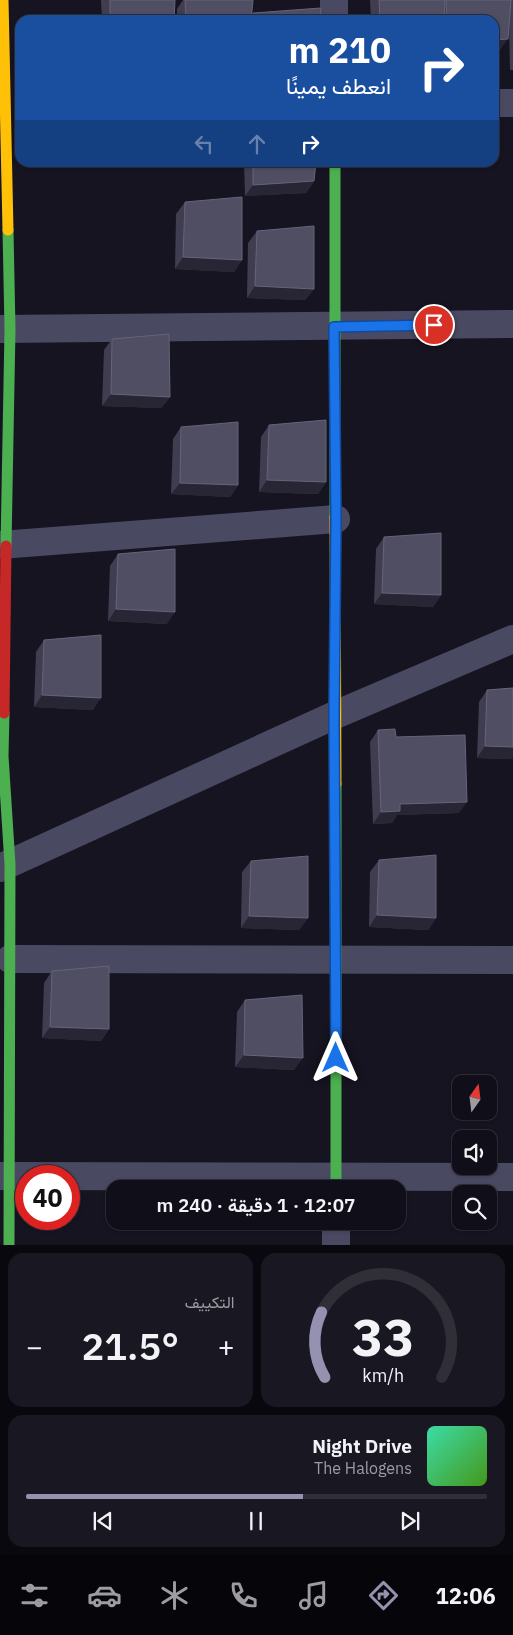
<!DOCTYPE html>
<html lang="ar">
<meta charset="utf-8">
<style>
body{margin:0;font-family:"IBM Plex Sans",Vazirmatn,sans-serif;background:#191822;color:#f1f3f6;direction:rtl;height:100vh;display:flex;flex-direction:column;font-size:19px;white-space:nowrap}
*{box-sizing:border-box;margin:0}
p{font-size:16px;color:#9c9ca2}
.icon{flex:none;width:28px;height:28px;fill:none;stroke:currentColor;stroke-width:2;stroke-linecap:round;stroke-linejoin:round}
.map{position:relative;height:1245px;overflow:hidden;direction:ltr}
.sheet{display:flex;flex-direction:column;gap:8px;padding:8px;background:#09080e;flex:1}
.sheet>*{flex:none}
.hud{position:absolute;left:15px;top:15px;width:484px;height:152px;border-radius:15px;box-shadow:0 1px 4px #0004,0 0 0 1px #302f38;direction:rtl;background:#1a4fa0;color:#fff;overflow:hidden}
.needle{width:32px;rotate:14deg}
.tools{position:absolute;left:452px;top:1075px;display:grid;gap:10px}
.tools a{display:grid;place-items:center;width:45px;height:45px;border-radius:10px;background:#100f19;box-shadow:0 1px 4px #0004,0 0 0 1px #302f38;font-size:25px}
.speed{position:absolute;left:15px;top:1165px;display:flex;gap:10px;font-size:25px;font-weight:700;text-align:center}
.speed>*{display:grid;place-content:center;width:65px;height:65px;border-radius:50%;background:#100f19;box-shadow:0 1px 4px #0004,0 0 0 1px #302f38;line-height:1}
.speed .limit{border:8px solid #d22;background:#fff;color:#111}
.pin{position:absolute;display:grid;place-items:center;width:42px;height:42px;color:#fff;margin:-21px;border:2px solid #fff;border-radius:50%;box-shadow:0 1px 5px #0007}
.me{position:absolute;width:55px;margin:-28px;rotate:0deg;stroke-linejoin:round;filter:drop-shadow(0 0 4px #0008)}
.turn{display:flex;align-items:center;gap:18px;height:105px;padding:0 25px;font-size:22px}
.turn .icon{width:65px;height:65px;stroke-width:2.5}
.turn b{display:block;font-size:35px;line-height:42px}
.lanes{display:flex;align-items:center;height:48px;padding:0 25px;background:#0003;justify-content:center;gap:25px;direction:ltr}
.lanes .off{opacity:.35}
.big{font-size:38px;font-weight:600;line-height:1.1}
.sheet .widget{flex:1;display:flex;flex-direction:column;justify-content:center;gap:8px;min-width:0;padding:0 18px;border-radius:15px;background:#191822}
.sheet .dial{align-items:center;gap:0}
.dial svg{height:130px;overflow:visible;fill:none;stroke:#302f38;stroke-width:7;stroke-linecap:round;text-anchor:middle}
.dial text{fill:#f1f3f6;stroke:none}
.song{display:flex;align-items:center;gap:15px}
.cover{width:60px;height:60px;border-radius:8px;background:linear-gradient(135deg,hsl(160 70% 55%),hsl(100 70% 35%))}
.played{height:5px;border-radius:2px;background:linear-gradient(90deg,#9591b1 60%,#302f38 60%)}
.keys{display:flex;justify-content:space-around;direction:ltr}
.heat{display:flex;justify-content:space-between;align-items:center;font-size:28px;direction:ltr}
.sheet .tiles{flex:1;display:grid;gap:8px;grid-template-columns:1fr 1fr}
.widget:last-child{grid-column:span 2}
.trip{position:absolute;left:106px;top:1180px;width:300px;height:50px;border-radius:15px;background:#100f19;box-shadow:0 1px 4px #0004,0 0 0 1px #302f38;font-weight:600;line-height:50px;text-align:center;direction:rtl}
.dock{display:flex;height:80px;justify-content:space-around;align-items:center;background:#06060a;color:#9c9ca2}
.dock .icon{width:35px;height:35px}
.dock .current{color:#9591b1}
.dock b{font-size:22px;color:#f1f3f6}
.map>svg:first-child{display:block}
.lines{fill:none;stroke-linecap:round;stroke-linejoin:round}
.street{stroke:#4a4962;stroke-width:28}
.fast{stroke:#4caf50;stroke-width:11}
.slow{stroke:#ffc107;stroke-width:11}
.jam{stroke:#c62828;stroke-width:11}
.wall{fill:#403d50}
.shaded-wall{fill:#282635}
.building{fill:#504e63;stroke:#66637b}
.route-casing{stroke:#114b97;stroke-width:12}
.route{stroke:#1a73e8;stroke-width:9}
</style>
<div class="map">
<svg width="513" height="1245" viewBox="0 0 513 1245">
<rect width="100%" height="100%" fill="#161421"/>
<g class="lines">
<g class="street">
<path d="M334 0V20"/>
<path d="M494 103H513"/>
<path d="M0 329 513 324"/>
<path d="M0 545 336 519"/>
<path d="M0 868 335 715 513 639"/>
<path d="M10 959 513 960"/>
<path d="M0 1176 513 1177"/>
<path d="M336 1245V1221"/>
</g>
<g class="fast">
<path d="M335 162V517"/>
<path d="M6 546 10 329 8 230"/>
<path d="M4 713 3 756 10 864 9 1245"/>
<path d="M336 784V1189"/>
</g>
<g class="slow">
<path d="M3 0 8 230"/>
<path d="M335 517 336 784"/>
</g>
<path class="jam" d="M4 713 6 546"/>
</g>
<g class="wall">
<path d="M101 0H175L174 20H102Z"/>
<path d="M183 0H253L252 15 253 13 320 20H177V9Z"/>
<path d="M370 0H513V70H510L509 26 500 50 494 51V20H371Z"/>
<path d="M244 162H316L314 181 306 193 245 196Z"/>
<path d="M185 202 242 260 234 272 175 269 176 214Z"/>
<path d="M257 231 314 289 305 300 247 298 248 243Z"/>
<path d="M112 339 170 397 161 408 102 406 104 350Z"/>
<path d="M269 425 326 482 318 494 259 492 261 437Z"/>
<path d="M181 427 238 485 230 497 171 494 173 439Z"/>
<path d="M384 537 441 595 433 607 374 604 376 549Z"/>
<path d="M118 554 167 624 108 621 110 566Z"/>
<path d="M44 640 93 710 34 707 36 652Z"/>
<path d="M513 688V759L477 758 479 702 487 690Z"/>
<path d="M378 730 396 737 459 813 397 815 392 823 373 824 370 742Z"/>
<path d="M379 860 436 918 428 930 369 927 370 872Z"/>
<path d="M251 861 308 918 299 930 241 928 242 872Z"/>
<path d="M52 971 109 1029 101 1041 42 1038 44 983Z"/>
<path d="M245 1000 294 1070 235 1067 237 1012Z"/>
</g>
<g class="shaded-wall">
<path d="M508 39 500 50 494 51V40Z"/>
<path d="M314 181 306 193 245 196 253 185Z"/>
<path d="M183 257 242 260 234 272 175 269Z"/>
<path d="M255 286 314 289 305 300 247 298Z"/>
<path d="M111 394 170 397 161 408 102 406Z"/>
<path d="M267 480 326 482 318 494 259 492Z"/>
<path d="M180 483 238 485 230 497 171 494Z"/>
<path d="M382 593 441 595 433 607 374 604Z"/>
<path d="M116 609 175 612 167 624 108 621Z"/>
<path d="M42 695 101 698 93 710 34 707Z"/>
<path d="M485 746 513 747V759L477 758Z"/>
<path d="M467 802 459 813 397 815 392 823 373 824 381 812 400 804Z"/>
<path d="M377 915 436 918 428 930 369 927Z"/>
<path d="M249 916 308 918 299 930 241 928Z"/>
<path d="M50 1027 109 1029 101 1041 42 1038Z"/>
<path d="M244 1055 303 1058 294 1070 235 1067Z"/>
</g>
<g class="building">
<path d="M110 0H175L174 20H110Z"/>
<path d="M185 0H253L251 20H186Z"/>
<path d="M379 0H445L444 20H380Z"/>
<path d="M446 0H511L508 39 494 40V20H447Z"/>
<path d="M321 8 320 20H253V13Z"/>
<path d="M253 162H316L314 181 253 185Z"/>
<path d="M242 197V260L183 257 185 202Z"/>
<path d="M314 226V289L255 286 257 231Z"/>
<path d="M169 334 170 397 111 394 112 339Z"/>
<path d="M326 420V482L267 480 269 425Z"/>
<path d="M238 422V485L180 483 181 427Z"/>
<path d="M441 533V595L382 593 384 537Z"/>
<path d="M175 549V612L116 609 118 554Z"/>
<path d="M101 635V698L42 695 44 640Z"/>
<path d="M513 688V747L485 746 487 690Z"/>
<path d="M395 729 396 737 465 735 467 802 400 804V811L381 812 378 730Z"/>
<path d="M436 855V918L377 915 379 860Z"/>
<path d="M308 856V918L249 916 251 861Z"/>
<path d="M109 966V1029L50 1027 52 971Z"/>
<path d="M302 995 303 1058 244 1055 245 1000Z"/>
</g>
<g class="lines">
<defs>
<path id="route" d="M336 1058 334 715 336 519 334 327 434 325"/>
</defs>
<use href="#route" class="route-casing"/>
<use href="#route" class="route"/>
</g>
</svg>
<div class="tools">
<a><svg class="needle" viewBox="-14 -14 28 28"><path d="M0-13l5 13h-10z" fill="#e53935"/><path d="M0 13l5-13h-10z" fill="#9c9ca2"/></svg></a>
<a><svg class="icon" aria-label="sound" viewBox="0 0 24 24"><path d="M4 9h4l5-4v14l-5-4H4zM17 9q2 3 0 6"/></svg></a>
<a><svg class="icon" aria-label="search" viewBox="0 0 24 24"><circle cx="10" cy="10" r="6"/><path d="M15 15l6 6"/></svg></a>
</div>
<div class="speed"><div class="limit">40</div></div>
<div class="pin" style="left:434px;top:325px;background:#d93025"><svg class="icon" aria-label="arrive" viewBox="0 0 24 24"><path d="M6 21V4h12l-3 4 3 4H6"/></svg></div>
<svg class="me" style="left:336px;top:1058px" viewBox="-20 -20 40 40"><path d="M0-17L14 15 0 8-14 15z" fill="#1a73e8" stroke="#fff" stroke-width="4"/></svg>
<div class="trip">12:07 · 1 دقيقة · 240 m</div>
<div class="hud">
<div class="turn"><svg class="icon" aria-label="right" viewBox="0 0 24 24"><path d="M7 20v-9h11M14 6l5 5-5 5"/></svg><div><b>210 m</b>انعطف يمينًا</div></div>
<div class="lanes"><svg class="icon off" aria-label="left" viewBox="0 0 24 24"><path d="M17 20v-9H6M10 6l-5 5 5 5"/></svg><svg class="icon off" aria-label="ahead" viewBox="0 0 24 24"><path d="M12 20V5M6 11l6-6 6 6"/></svg><svg class="icon" aria-label="right" viewBox="0 0 24 24"><path d="M7 20v-9h11M14 6l5 5-5 5"/></svg></div>
</div>
</div>
<section class="sheet">
<div class="tiles">
<div class="widget dial"><svg viewBox="0 0 100 80">
<path d="M14 69A42 42 0 1 1 86 69"/>
<path d="M14 69A42 42 0 0 1 12 29" stroke="#9591b1"/>
<text x="50" y="56" font-size="32" font-weight="700">33</text>
<text x="50" y="72" font-size="11">km/h</text>
</svg></div>
<div class="widget"><p>التكييف</p>
<div class="heat"><a>−</a><b class="big">21.5°</b><a>+</a></div>
</div>
<div class="widget">
<div class="song"><i class="cover"></i><div><b>Night Drive</b><p>The Halogens</p></div></div>
<div class="played"></div>
<div class="keys"><svg class="icon" aria-label="previous" viewBox="0 0 24 24"><path d="M18 5L8 12l10 7zM5 5v14"/></svg><svg class="icon" aria-label="pause" viewBox="0 0 24 24"><path d="M8 5v14M16 5v14"/></svg><svg class="icon" aria-label="next" viewBox="0 0 24 24"><path d="M6 5l10 7-10 7zM19 5v14"/></svg></div>
</div>
</div>
</section>
<nav class="dock">
<b>12:06</b>
<svg class="icon current" aria-label="directions" viewBox="0 0 24 24"><path d="M12 3l9 9-9 9-9-9zM9 14v-3h6M13 9l2 2-2 2"/></svg>
<svg class="icon" aria-label="music" viewBox="0 0 24 24"><path d="M9 18V5l10-2v13"/><circle cx="6" cy="18" r="3"/><circle cx="16" cy="16" r="3"/></svg>
<svg class="icon" aria-label="phone" viewBox="0 0 24 24"><path d="M5 4h4l2 5-3 2q2 4 5 5l2-3 5 2v4C11 20 4 13 5 4z"/></svg>
<svg class="icon" aria-label="climate" viewBox="0 0 24 24"><path d="M12 3v18M4 7l16 10M4 17L20 7"/></svg>
<svg class="icon" aria-label="car" viewBox="0 0 24 24"><path d="M5 17H2v-5l4-1 3-4h7l3 4 3 1v5h-3M9 17h6M6 11h13"/><circle cx="7" cy="17" r="2"/><circle cx="17" cy="17" r="2"/></svg>
<svg class="icon" aria-label="filters" viewBox="0 0 24 24"><path d="M4 7h16M4 17h16"/><circle cx="9" cy="7" r="2"/><circle cx="15" cy="17" r="2"/></svg>
</nav>
